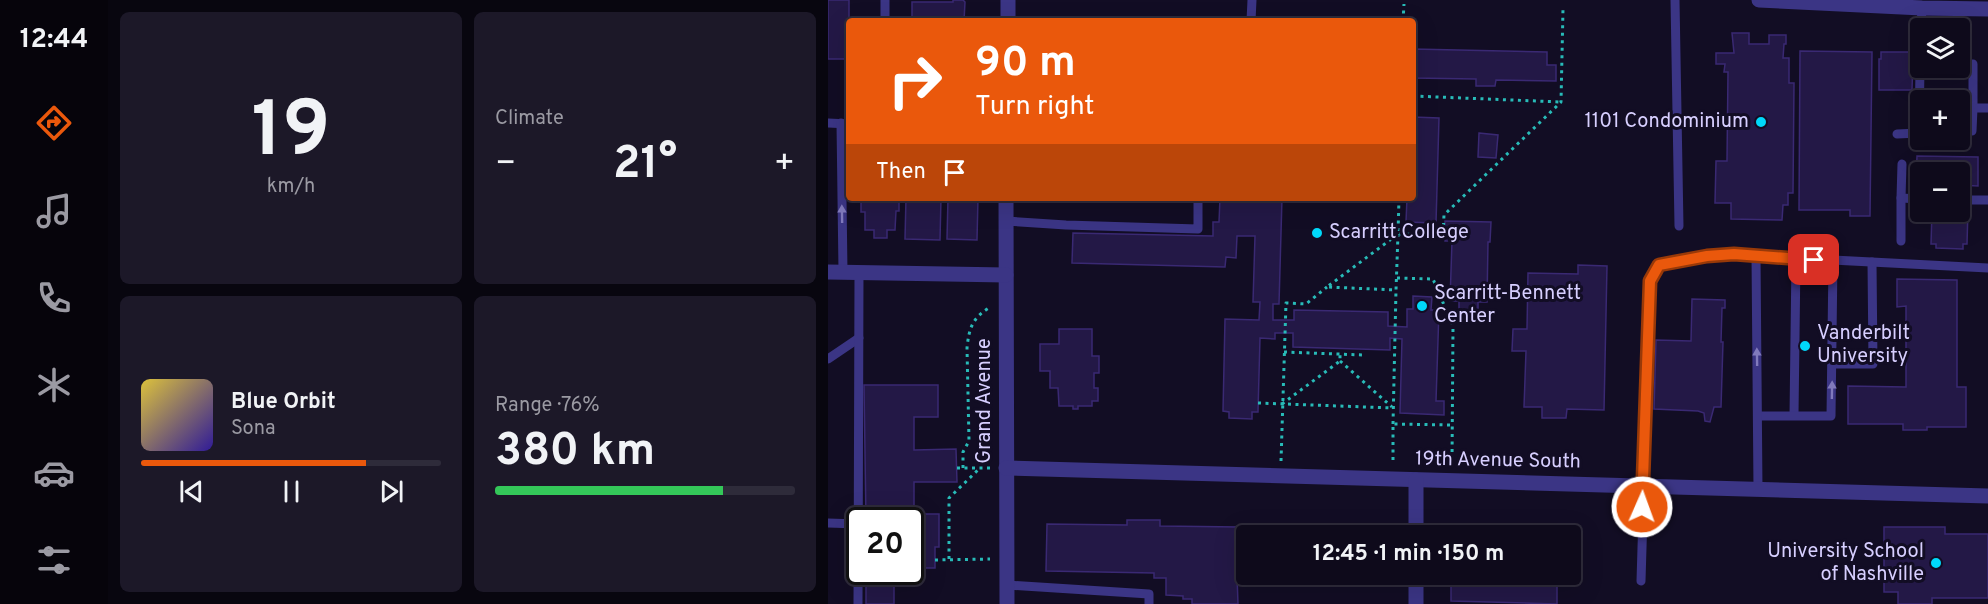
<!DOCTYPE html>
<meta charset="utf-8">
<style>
body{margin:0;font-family:Overpass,sans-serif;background:#1c1828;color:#f1f3f6;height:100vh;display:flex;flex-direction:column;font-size:22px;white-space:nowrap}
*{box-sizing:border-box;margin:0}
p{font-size:20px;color:#9b9aa3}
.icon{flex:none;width:33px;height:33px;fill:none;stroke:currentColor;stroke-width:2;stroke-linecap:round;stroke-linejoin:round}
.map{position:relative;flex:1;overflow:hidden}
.details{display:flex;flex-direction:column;gap:12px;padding:12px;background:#08060f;width:720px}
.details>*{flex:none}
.guide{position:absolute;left:18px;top:18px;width:570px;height:183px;border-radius:6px;box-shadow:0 6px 24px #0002,0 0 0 2px #2e2b3a;background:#ea580c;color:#fff;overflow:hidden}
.controls{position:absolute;left:1082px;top:18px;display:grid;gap:12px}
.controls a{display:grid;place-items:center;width:60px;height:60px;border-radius:6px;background:#0e0a1b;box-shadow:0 6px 24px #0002,0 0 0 2px #2e2b3a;font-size:30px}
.speed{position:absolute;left:18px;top:507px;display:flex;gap:12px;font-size:30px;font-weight:700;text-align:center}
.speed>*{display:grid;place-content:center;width:78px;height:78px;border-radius:50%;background:#0e0a1b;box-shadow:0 6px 24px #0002,0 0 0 2px #2e2b3a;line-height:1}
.speed .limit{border:3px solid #111;border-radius:9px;background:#fff;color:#111}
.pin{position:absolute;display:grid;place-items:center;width:51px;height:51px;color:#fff;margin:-26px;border-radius:12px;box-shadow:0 3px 9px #0006}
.me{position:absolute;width:66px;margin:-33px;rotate:2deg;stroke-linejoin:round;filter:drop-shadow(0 0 4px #0008)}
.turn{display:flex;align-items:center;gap:21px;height:126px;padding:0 30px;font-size:27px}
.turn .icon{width:78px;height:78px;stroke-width:2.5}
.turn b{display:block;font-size:42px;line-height:51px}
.then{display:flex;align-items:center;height:57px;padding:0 30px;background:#0003;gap:12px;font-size:22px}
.big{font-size:45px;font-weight:700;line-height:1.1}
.details .card{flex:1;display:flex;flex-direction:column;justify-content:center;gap:9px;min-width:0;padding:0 21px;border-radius:9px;background:#1c1828}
.details .dial{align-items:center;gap:0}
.dial b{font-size:78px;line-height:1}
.song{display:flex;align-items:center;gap:18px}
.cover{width:72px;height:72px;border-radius:9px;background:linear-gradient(135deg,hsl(50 70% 55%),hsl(250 70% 35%))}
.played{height:6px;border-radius:3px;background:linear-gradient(90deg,#ea580c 75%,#2e2b3a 75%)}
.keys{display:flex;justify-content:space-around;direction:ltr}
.heat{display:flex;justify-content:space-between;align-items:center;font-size:33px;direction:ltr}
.charge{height:9px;border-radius:4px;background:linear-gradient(90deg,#34c759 76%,#2e2b3a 0)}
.details .tiles{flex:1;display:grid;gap:12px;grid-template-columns:repeat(2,1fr)}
.trip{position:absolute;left:408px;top:525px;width:345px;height:60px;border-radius:6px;background:#0e0a1b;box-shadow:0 6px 24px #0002,0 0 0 2px #2e2b3a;font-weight:700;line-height:60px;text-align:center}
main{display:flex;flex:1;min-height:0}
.tab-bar{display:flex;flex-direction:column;width:108px;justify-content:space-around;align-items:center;background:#06040b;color:#9b9aa3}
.tab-bar .icon{width:42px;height:42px}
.tab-bar .active{color:#ea580c}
.tab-bar b{font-size:27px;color:#f1f3f6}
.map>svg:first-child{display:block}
.building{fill:#231846;stroke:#3a2973;stroke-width:1.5}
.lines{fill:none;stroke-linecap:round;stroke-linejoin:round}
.path{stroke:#28bbb8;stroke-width:3;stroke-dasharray:3 4.5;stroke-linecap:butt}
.service{stroke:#3b3585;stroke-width:9}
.minor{stroke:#3b3585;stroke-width:15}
.oneway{fill:#817abc}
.route-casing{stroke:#983908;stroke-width:15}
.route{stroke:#ea580c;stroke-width:10}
.poi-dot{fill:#00d8fa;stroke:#120d24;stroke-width:2}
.labels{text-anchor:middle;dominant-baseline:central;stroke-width:6;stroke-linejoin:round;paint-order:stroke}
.poi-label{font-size:20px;fill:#d7cfff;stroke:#120d24;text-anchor:start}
.street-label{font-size:20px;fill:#d7cfff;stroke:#120d24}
</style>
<main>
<nav class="tab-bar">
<b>12:44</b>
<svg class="icon active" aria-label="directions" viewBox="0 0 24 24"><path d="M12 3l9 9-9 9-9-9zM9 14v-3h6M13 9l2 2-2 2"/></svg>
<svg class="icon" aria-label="music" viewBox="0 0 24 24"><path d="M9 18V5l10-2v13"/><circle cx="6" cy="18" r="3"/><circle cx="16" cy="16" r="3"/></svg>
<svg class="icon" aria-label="phone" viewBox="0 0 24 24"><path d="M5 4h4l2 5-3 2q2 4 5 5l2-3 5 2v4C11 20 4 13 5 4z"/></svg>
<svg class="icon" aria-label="climate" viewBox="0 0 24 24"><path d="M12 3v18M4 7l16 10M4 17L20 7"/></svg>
<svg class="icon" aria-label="car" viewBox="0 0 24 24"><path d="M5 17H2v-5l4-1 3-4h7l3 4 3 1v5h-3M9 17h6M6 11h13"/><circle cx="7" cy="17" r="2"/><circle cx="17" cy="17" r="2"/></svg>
<svg class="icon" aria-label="filters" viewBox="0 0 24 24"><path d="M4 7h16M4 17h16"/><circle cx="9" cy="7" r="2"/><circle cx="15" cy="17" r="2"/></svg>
</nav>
<section class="details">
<div class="tiles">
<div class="card dial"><b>19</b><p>km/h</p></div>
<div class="card"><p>Climate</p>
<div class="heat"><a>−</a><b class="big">21°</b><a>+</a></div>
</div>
<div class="card">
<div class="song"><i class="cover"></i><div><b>Blue Orbit</b><p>Sona</p></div></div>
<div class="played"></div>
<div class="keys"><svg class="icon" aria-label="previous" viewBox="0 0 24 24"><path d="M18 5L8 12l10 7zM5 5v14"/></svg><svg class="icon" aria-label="pause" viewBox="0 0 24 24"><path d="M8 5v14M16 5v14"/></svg><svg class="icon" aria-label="next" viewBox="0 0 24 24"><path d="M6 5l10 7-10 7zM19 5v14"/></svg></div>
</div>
<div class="card"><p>Range · 76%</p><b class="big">380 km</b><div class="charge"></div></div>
</div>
</section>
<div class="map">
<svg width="1160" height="604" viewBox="0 0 1160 604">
<rect width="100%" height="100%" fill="#120d24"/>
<g class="building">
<rect x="0" y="0" width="21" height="59"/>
<path d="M125 0H135L137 2 136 21H84V2H125Z"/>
<path d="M904 33H921V44H941V35H958V44H956L955 58H961V83H966L965 193H960V205H955L954 220 903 219V203H887L888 161H899L900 72H896L897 64H888V53H906Z"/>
<path d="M585 49 719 52V65H728V81L668 80 667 86H648V79L585 78Z"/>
<path d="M972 51 1044 52 1042 216H1022V210H971Z"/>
<path d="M1053 52H1083V59H1085L1084 90H1051V59H1053Z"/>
<path d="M585 117 611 118 608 223 578 222 579 198H585Z"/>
<path d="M651 133 670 135 668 158 650 157Z"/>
<path d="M1089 156 1150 157V186L1131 185V172H1092V184H1088Z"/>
<path d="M33 198H71V211H68L67 230H59V238H46V230H37V212H33Z"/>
<path d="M78 198H113L112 240 77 239Z"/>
<path d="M120 198H150L149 240 119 239Z"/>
<path d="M392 198 429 200V198H454L451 304H445V320H466V310L560 312V326L579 327V309H585V296L604 297 603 310H611L608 401H616V415L572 413 574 339 562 338V350L465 347V333H447V339L432 338 430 412H424V419L401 418V412L395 411 397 319 431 320 432 302H425L427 236H409L408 258 398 257 397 267 244 263 245 233 385 236V222H391Z"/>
<path d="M1131 209H1140L1139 244H1135V249L1108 248V244H1103L1104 212H1131Z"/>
<path d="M617 221 663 222 662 242H660L659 302H650V311L631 310V301H622L624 241H617Z"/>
<path d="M750 265 779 266 776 410 739 409 738 418H714V407H696L698 351H684L685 329H699L700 273 750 274Z"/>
<path d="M1069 279 1129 280V387H1138V427H1099V430H1075V424H1020V386L1078 387V306L1069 307Z"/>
<path d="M864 299 897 300V308H894L893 342H895L893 407H886L882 422 877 421 876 413 870 411 826 409 828 340 863 341Z"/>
<path d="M231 329H264V356H271V373H266V388H270V401H264V406H250V409H245V406H231L230 388H222V371H212V344H231Z"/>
<path d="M36 385H110V417H86V450L128 449 129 482H86V514H111V547H107V568H82V520H38Z"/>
<path d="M299 520H332V526L412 527 409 575 410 604H364V599H355V596L338 595V578H326V573L218 571 219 524 299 525Z"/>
<path d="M1056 527H1117V534H1160V598H1104V604H1070V592H1056Z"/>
<rect x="38" y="572" width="28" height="32"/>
<path d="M623 574H729V604L623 601Z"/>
</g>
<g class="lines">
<g class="path">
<path d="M575 21 576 4"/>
<path d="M585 96 733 102"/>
<path d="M571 198 570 234 615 235 616 215 733 102 735 9"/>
<path d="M570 234 568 290 499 287Z"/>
<path d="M569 278 605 279 625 326 624 462"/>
<path d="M456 352 535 355"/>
<path d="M512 361 564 407"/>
<path d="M430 403 565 408"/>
<path d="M454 404 512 361V354"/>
<path d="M565 424 568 290"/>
<path d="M565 460V424L625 425"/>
<path d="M453 461 458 303 478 304 499 287"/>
<path d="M129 468H163"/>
<path d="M135 468V452L141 441 139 348C141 329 144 318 161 308"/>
<path d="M121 559V498L152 468"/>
<path d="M107 560 162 559"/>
</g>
<g class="service">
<path d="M847 0 851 226"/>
<path d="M57 21V0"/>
<path d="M423 21 424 0"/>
<path d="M1093 28 1094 8"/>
<path d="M1131 64H1145V108H1160"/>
<path d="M0 123 21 124"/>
<path d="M13 123 15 272"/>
<path d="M1131 130 1144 131 1145 108"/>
<path d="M1069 134 1091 133 1092 68"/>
<path d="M1073 198 1074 164"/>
<path d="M1131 200H1160"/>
<path d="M178 221 238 225 370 229V198"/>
<path d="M1073 241V198L1092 199"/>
<path d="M0 359 31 338"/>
<path d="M1004 364H1045L1044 262"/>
<path d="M966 415 968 259"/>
<path d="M930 416H1003L1005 260"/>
<path d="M930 490 928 256 1160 268"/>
<path d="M0 523 30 524"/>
<path d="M813 581 822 281 832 265C863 258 895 254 928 256"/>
<path d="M179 585 321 594V604"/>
<path d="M30 604 31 273"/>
</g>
<g class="minor">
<path d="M931 0 1094 8 1160 9"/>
<path d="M180 21V0"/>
<path d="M178 198 179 604"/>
<path d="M0 272 178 275"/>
<path d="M178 468 1160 496"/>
<path d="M588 536V480"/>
<path d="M588 604V574"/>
</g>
</g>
<defs><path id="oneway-solid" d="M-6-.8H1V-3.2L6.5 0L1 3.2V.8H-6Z" transform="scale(1.5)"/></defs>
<g class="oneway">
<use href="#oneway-solid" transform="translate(14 214) rotate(-91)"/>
<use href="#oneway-solid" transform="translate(929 357) rotate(-91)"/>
<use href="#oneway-solid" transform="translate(1004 390) rotate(-89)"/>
</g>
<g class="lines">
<defs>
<path id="route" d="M814 507 822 281 831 265 879 256 906 254 986 260"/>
</defs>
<use href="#route" class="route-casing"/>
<use href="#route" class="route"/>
</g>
<g class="poi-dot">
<circle cx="933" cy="122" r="6"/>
<circle cx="489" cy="233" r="6"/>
<circle cx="594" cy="306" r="6"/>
<circle cx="977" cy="346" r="6"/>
<circle cx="1108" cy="563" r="6"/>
</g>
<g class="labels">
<g class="poi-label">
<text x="921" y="122" text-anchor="end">1101 Condominium</text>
<text x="501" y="233">Scarritt College</text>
<text x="606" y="294">Scarritt-Bennett<tspan x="606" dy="23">Center</tspan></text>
<text x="989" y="334">Vanderbilt<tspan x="989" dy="23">University</tspan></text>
<text x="1096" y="552" text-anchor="end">University School<tspan x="1096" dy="23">of Nashville</tspan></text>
</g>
<g class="street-label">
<text transform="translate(157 401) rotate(-90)">Grand Avenue</text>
<text transform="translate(670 461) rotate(1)">19th Avenue South</text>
</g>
</g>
</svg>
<div class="controls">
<a><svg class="icon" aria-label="layers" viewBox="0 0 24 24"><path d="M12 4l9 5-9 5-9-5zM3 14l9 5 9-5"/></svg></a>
<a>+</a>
<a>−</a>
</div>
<div class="speed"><div class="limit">20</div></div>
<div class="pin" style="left:986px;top:260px;background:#d93025"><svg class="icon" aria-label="arrive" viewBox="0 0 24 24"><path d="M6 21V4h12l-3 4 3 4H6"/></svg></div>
<svg class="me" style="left:814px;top:507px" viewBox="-20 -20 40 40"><circle r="17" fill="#ea580c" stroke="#fff" stroke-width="3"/><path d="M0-11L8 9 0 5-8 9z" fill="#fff"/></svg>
<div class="trip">12:45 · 1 min · 150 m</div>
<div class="guide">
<div class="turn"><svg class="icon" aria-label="right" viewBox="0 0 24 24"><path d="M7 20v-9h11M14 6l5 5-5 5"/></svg><div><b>90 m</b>Turn right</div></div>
<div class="then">Then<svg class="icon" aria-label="arrive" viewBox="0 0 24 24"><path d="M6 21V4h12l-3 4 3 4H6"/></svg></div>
</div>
</div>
</main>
